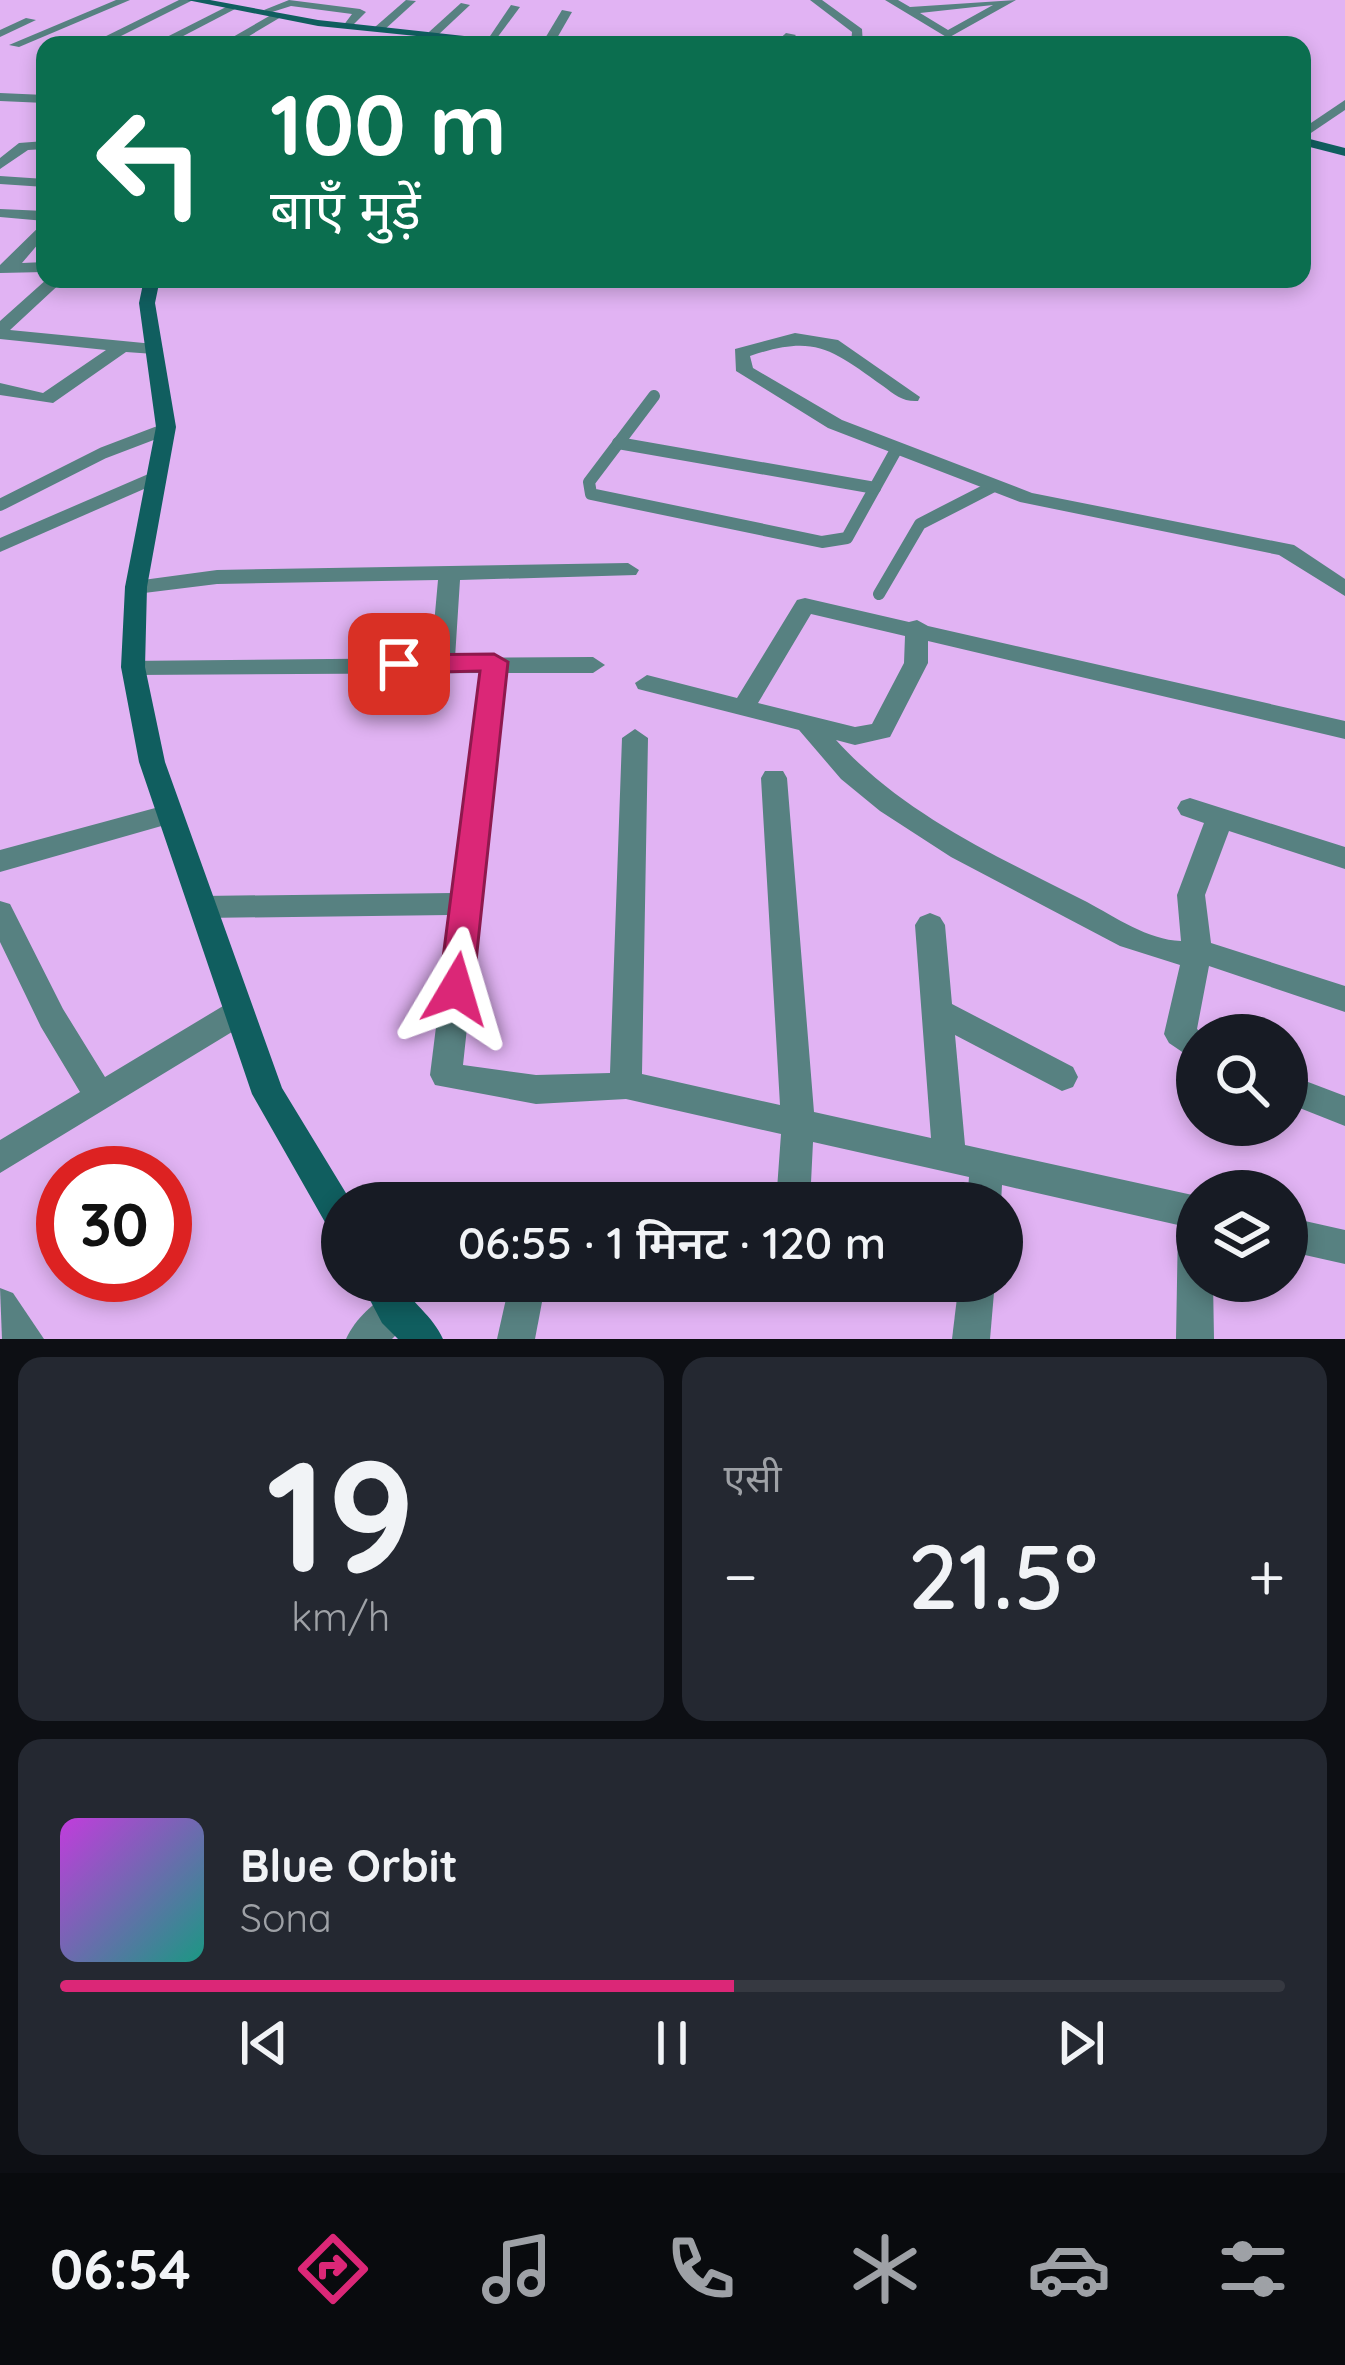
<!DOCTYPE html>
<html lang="hi">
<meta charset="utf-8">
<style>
body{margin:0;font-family:Quicksand,"Noto Sans Devanagari",sans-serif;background:#242831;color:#f1f3f6;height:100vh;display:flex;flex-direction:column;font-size:45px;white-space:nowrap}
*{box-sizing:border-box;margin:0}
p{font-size:39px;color:#9ea1a6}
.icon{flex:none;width:66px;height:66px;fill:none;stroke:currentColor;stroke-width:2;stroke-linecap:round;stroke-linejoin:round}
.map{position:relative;height:1339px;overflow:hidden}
.details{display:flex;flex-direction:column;gap:18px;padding:18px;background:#0d0f14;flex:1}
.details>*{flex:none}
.banner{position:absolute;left:36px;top:36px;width:1275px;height:252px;border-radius:24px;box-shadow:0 6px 18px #0003;background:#0b6e4f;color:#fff;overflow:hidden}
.controls{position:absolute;left:1176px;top:1014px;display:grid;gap:24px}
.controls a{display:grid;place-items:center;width:132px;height:132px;border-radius:50%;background:#171b24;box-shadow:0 6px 18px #0003;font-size:60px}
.speed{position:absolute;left:36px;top:1146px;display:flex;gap:24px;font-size:60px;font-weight:700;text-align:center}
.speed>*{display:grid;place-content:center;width:156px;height:156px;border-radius:50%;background:#171b24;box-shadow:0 6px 18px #0003;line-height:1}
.speed .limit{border:18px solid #d22;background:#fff;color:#111}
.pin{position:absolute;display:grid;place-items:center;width:102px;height:102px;color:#fff;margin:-51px;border-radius:24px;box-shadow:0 6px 18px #0006}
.me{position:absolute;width:132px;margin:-66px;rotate:7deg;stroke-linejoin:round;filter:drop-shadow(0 0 9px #0008)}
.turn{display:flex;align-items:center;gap:42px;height:252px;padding:0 36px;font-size:54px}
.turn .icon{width:156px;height:156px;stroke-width:2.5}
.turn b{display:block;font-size:84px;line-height:102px}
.big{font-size:90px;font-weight:600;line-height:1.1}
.details .card{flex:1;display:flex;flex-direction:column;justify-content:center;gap:18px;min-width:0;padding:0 42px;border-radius:24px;background:#242831}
.details .dial{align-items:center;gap:0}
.dial b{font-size:156px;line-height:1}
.song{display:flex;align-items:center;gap:36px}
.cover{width:144px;height:144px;border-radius:18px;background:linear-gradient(135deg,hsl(290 70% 55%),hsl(170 70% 35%))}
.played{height:12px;border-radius:6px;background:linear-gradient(90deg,#db2777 55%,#363941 55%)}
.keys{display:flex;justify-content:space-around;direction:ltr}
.heat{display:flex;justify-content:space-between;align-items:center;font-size:66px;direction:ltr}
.details .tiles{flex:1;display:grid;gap:18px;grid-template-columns:1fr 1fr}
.card:last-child{grid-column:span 2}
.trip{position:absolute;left:321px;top:1182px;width:702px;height:120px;border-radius:60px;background:#171b24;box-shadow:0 6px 18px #0003;font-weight:600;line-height:120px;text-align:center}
.tab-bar{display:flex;height:192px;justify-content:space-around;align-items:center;background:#090b0e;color:#9ea1a6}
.tab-bar .icon{width:84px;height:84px}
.tab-bar .on{color:#db2777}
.tab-bar b{font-size:54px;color:#f1f3f6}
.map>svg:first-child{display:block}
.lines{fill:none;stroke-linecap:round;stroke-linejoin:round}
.lane{stroke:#578181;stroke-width:12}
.street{fill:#578181;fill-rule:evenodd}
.secondary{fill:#105e5f;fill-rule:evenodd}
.route{fill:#db2777;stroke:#8e194d;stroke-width:3}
</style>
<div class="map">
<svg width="1345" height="1339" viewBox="0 0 1345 1339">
<rect width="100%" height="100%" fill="#e1b3f3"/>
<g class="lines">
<g class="lane">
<path d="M654 396 589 482 591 494 822 542 847 538 896 450"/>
<path d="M618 443 875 488"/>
<path d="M0 505 103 453 166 429"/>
<path d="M879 594 920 524 994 486"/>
</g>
<g class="street">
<path d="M116 0H130L19 47 9 45Z"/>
<path d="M179 0H193L103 45H88Z"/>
<path d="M289 0 360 9 366 12 349 29 343 26 352 14 291 6 269 13 264 10Z"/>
<path d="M406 0 416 1 383 31H375V27Z"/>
<path d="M810 0H822L862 29 863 45H851L852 32Z"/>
<path d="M885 0H898L910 7 1016 0 948 38ZM993 5 948 30 920 13Z"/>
<path d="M461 3 470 5 437 36H429V32Z"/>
<path d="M511 5 520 7 494 42H486Z"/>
<path d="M228 6 237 8 166 45H151Z"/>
<path d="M562 10 572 12 553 45H541Z"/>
<path d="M271 15 281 17 234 45H219Z"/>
<path d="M26 18 36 20 0 37V30Z"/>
<path d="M786 33 796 35 786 45H773Z"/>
<path d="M0 93 45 95V103L0 101Z"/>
<path d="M1345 100V110L1302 139V129Z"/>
<path d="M45 141V149L28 150 0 169V158L19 143Z"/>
<path d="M0 176 45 179V187L0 184Z"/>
<path d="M0 209 45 211V221L0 217Z"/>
<path d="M45 221V236L22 263 45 262V272L0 273V265Z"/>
<path d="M47 279H65L10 330 154 344 163 349 154 354 126 352 53 403 0 395V383L43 393 106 350 0 339V321Z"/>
<path d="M795 333 838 340 920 397 918 401C903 402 895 395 883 386 831 349 815 334 750 356L753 368 842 420 1032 493 1294 545 1345 579V596L1279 555 1020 502 828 428 736 371 735 349Z"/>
<path d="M153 472 163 478 160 482 0 552V538Z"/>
<path d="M628 563 639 570 636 575 460 580 455 658 593 657 605 665 593 673H505L463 1065 536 1075 610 1073 622 738 635 729 648 738 642 1074 780 1105 761 778 765 771H783L787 778 814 1112 931 1138 915 925 920 917 930 913 940 917 945 925 952 1004 1073 1067 1078 1077 1073 1087 1062 1091 955 1035 965 1145 1197 1196V1281H1213L1214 1339H1176L1178 1225 1002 1185 1001 1203H967L969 1177 813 1142 810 1203H776L781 1134 626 1099 536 1104 435 1085 430 1075 450 915 203 918 193 915 189 907 193 899 203 896 453 893 481 673 133 675 125 673 121 667 125 661 431 658 438 580 217 584 136 594 128 592 125 587 128 582 217 570Z"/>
<path d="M805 598 909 622 917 620 928 626 1345 721V739L928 641V663L890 737 855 745 836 740C904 815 998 857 1087 902 1115 917 1148 940 1181 941L1177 895 1204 823 1181 815 1177 808 1181 801 1190 798 1345 847V869L1229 831 1205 895 1211 943 1345 986V1012L1209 966 1197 1029 1204 1035H1197V1062L1169 1043 1164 1034 1180 965 1120 946 951 857 880 811 841 779 799 730 638 689 635 683 647 675 737 698 797 600ZM811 614 905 636 904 663 872 724 855 727 758 703Z"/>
<path d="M170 804 179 807 183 814 179 821 0 872V850Z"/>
<path d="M0 901 10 904 63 1009 105 1077 228 1003 239 999 250 1003 254 1012 250 1021 0 1173V1140L80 1092 41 1027 0 942Z"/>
<path d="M1287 1074 1345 1096V1126L1287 1103Z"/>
<path d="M1287 1217 1345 1230V1264L1287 1251Z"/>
<path d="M510 1281H546L535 1339H497Z"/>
<path d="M744 1281H785L780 1294 767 1299 749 1294Z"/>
<path d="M959 1281H995L990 1339H952Z"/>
<path d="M0 1288 13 1293 44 1339H2Z"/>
<path d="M395 1292 408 1297 413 1310 408 1323 392 1339H346C355 1319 375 1300 395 1292Z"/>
</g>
<g class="secondary">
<path d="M187 0H210L318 20 546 45H505L318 26Z"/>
<path d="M1302 137 1345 148V156L1302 145Z"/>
<path d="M144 279H160L155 303 176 427 147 587 145 667 165 762 282 1088 352 1203H342V1236L330 1231 252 1094 139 762 121 667 125 587 156 427 139 303Z"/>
<path d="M360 1281H398C411 1302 433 1316 443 1339H398L382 1323Z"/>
</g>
</g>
<path class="route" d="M494 654 508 662 473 989 468 999H444L439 989 480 671 399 673 385 664 399 655Z"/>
</svg>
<div class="controls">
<a><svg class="icon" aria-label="search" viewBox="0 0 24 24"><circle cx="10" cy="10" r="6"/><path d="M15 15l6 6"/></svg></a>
<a><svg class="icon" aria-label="layers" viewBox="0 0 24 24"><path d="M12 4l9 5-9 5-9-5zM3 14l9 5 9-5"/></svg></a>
</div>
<div class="speed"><div class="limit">30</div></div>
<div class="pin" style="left:399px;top:664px;background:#d93025"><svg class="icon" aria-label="arrive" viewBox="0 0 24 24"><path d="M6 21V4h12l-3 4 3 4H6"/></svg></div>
<svg class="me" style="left:456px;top:989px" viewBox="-20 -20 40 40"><path d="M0-17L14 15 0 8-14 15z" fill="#db2777" stroke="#fff" stroke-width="4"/></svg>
<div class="trip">06:55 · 1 मिनट · 120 m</div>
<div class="banner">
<div class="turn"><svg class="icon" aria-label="left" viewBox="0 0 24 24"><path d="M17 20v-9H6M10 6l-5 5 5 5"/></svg><div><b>100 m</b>बाएँ मुड़ें</div></div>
</div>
</div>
<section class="details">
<div class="tiles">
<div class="card dial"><b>19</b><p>km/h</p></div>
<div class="card"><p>एसी</p>
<div class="heat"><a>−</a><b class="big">21.5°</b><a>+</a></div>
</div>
<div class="card">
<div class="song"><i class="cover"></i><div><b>Blue Orbit</b><p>Sona</p></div></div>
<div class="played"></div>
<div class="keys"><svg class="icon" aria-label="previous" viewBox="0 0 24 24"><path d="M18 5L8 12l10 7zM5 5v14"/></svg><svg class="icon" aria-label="pause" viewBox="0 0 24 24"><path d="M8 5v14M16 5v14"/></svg><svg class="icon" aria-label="next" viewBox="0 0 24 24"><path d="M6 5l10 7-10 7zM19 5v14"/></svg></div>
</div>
</div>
</section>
<nav class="tab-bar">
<b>06:54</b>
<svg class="icon on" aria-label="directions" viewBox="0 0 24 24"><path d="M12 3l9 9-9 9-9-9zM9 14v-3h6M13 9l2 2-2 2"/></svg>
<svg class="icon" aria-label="music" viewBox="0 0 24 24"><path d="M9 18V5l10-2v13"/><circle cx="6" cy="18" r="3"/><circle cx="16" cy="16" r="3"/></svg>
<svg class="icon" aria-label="phone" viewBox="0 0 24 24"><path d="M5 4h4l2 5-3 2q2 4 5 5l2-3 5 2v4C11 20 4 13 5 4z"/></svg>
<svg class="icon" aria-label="climate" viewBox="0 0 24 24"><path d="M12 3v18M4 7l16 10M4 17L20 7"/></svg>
<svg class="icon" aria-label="car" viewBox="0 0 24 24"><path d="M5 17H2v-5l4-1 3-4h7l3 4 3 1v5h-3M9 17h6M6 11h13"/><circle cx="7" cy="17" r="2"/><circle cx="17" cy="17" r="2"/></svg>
<svg class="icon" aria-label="filters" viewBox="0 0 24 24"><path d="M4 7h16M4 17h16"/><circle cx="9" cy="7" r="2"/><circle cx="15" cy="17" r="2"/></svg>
</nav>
